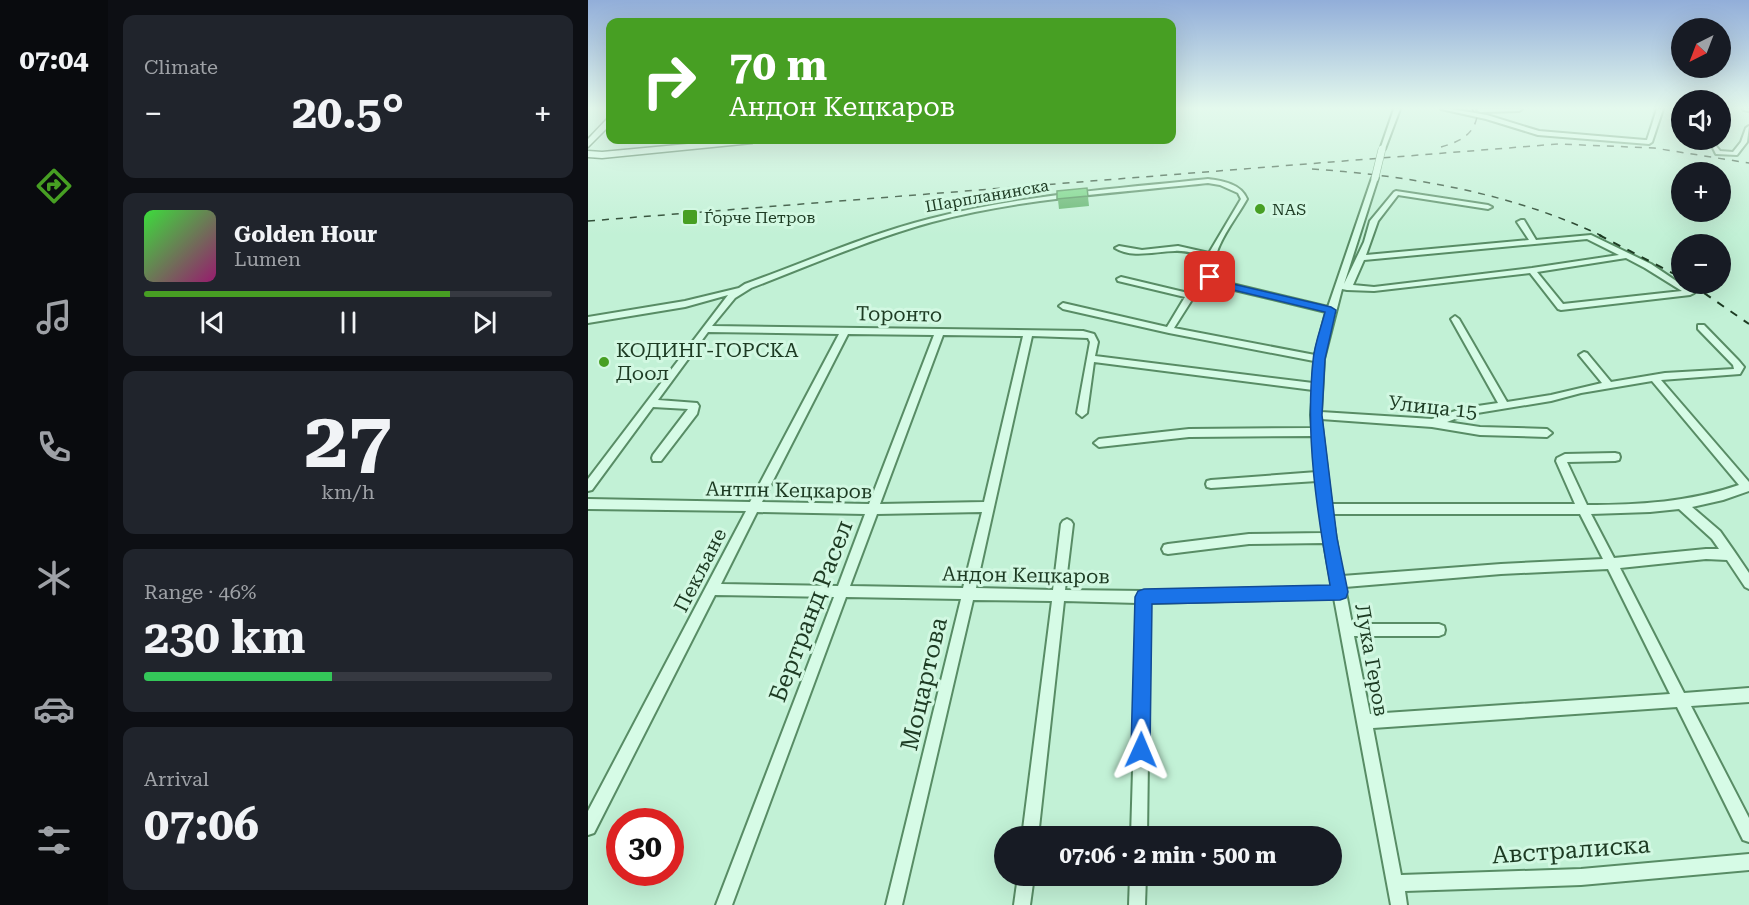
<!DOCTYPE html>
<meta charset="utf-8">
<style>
body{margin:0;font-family:"Roboto Serif",serif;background:#20242c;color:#f1f3f6;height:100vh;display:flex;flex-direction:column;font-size:22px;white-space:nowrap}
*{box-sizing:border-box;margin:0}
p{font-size:20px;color:#9ea1a6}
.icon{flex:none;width:33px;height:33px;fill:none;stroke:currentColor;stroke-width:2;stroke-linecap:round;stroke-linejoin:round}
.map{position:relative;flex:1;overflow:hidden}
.side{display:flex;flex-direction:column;gap:15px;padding:15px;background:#0d0f14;width:480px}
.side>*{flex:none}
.guide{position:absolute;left:18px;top:18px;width:570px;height:126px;border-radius:12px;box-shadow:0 6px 24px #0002;background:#479f23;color:#fff;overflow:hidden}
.needle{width:39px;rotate:222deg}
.fabs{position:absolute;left:1083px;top:18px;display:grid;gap:12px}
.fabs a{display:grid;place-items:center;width:60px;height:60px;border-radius:50%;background:#171b24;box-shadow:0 6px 24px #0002;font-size:30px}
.speed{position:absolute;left:18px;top:808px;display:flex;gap:12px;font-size:30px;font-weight:700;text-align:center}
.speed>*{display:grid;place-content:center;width:78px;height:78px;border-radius:50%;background:#171b24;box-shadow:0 6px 24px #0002;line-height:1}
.speed .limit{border:9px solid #d22;background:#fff;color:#111}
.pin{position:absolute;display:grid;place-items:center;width:51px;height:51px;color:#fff;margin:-26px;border-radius:12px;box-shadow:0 3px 9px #0006}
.me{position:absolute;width:66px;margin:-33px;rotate:1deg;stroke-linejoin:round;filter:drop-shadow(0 0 4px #0008)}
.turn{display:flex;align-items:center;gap:21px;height:126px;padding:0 24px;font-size:27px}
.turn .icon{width:78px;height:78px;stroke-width:2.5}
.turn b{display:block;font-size:42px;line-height:51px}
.big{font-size:45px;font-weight:700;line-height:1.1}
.side .tile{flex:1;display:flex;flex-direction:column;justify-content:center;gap:9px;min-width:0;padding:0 21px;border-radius:12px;background:#20242c}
.side .dial{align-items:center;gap:0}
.dial b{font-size:78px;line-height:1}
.song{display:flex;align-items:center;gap:18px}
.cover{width:72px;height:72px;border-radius:9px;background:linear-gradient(135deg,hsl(120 70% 55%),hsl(320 70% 35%))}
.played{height:6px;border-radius:3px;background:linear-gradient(90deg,#479f23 75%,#363941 75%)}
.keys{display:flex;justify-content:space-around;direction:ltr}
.heat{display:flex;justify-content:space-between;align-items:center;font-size:33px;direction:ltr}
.charge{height:9px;border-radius:4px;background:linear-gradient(90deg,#34c759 46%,#363941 0)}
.trip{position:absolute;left:406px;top:826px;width:348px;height:60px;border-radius:30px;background:#171b24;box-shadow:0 6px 24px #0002;font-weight:700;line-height:60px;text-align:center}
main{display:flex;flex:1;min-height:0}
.dock{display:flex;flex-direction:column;width:108px;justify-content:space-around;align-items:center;background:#090b0e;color:#9ea1a6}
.dock .icon{width:42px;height:42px}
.dock .active{color:#479f23}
.dock b{font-size:27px;color:#f1f3f6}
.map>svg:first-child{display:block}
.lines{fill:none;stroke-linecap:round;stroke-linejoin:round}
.street-casing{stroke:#588c65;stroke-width:4}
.secondary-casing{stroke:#3b6e46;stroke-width:3}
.street{fill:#d6fbe6;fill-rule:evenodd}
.secondary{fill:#d6fbe6;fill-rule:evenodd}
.rail-far1{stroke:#1d3b23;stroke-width:1.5;stroke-dasharray:7 7;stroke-linecap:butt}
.rail{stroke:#1d3b23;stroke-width:2;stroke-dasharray:8 8;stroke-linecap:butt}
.street-bridge-casing{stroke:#588c65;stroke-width:8;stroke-linecap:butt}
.street-bridge{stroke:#d6fbe6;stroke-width:7}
.wall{fill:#65b570}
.building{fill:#75d282;stroke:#52935b;stroke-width:1.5}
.route{fill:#1a73e8;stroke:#114b97;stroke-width:1.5}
.poi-dot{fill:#479f23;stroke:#d2f8e2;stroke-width:2}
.labels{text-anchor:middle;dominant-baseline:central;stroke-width:6;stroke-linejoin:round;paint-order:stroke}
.far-street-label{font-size:16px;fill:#1d3b23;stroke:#d2f8e2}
.far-poi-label{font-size:16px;fill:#1d3b23;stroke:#d2f8e2;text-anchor:start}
.street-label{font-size:20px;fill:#1d3b23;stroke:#d2f8e2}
.poi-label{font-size:20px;fill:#1d3b23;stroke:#d2f8e2;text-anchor:start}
.near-street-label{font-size:24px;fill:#1d3b23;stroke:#d2f8e2}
</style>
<main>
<nav class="dock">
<b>07:04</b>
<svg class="icon active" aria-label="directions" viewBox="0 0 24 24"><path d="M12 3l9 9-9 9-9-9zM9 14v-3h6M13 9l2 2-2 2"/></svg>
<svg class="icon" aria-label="music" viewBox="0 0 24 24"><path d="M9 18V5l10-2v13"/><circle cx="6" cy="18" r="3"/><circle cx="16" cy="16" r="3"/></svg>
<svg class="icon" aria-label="phone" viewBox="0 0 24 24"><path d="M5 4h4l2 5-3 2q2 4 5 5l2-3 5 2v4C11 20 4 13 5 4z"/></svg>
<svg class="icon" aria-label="climate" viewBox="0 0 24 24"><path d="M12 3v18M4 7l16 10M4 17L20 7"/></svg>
<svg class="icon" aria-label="car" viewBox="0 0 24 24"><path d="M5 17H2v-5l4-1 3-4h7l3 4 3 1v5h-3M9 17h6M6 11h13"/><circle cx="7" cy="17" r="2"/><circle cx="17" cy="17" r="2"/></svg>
<svg class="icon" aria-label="filters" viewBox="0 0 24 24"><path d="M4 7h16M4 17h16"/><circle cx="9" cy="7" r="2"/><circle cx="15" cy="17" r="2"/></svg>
</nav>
<section class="side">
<div class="tile"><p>Climate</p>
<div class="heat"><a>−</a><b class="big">20.5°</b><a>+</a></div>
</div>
<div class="tile">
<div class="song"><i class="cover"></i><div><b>Golden Hour</b><p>Lumen</p></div></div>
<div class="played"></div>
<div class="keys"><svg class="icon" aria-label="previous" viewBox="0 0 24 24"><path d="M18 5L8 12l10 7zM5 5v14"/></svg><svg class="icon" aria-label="pause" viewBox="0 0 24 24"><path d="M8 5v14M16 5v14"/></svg><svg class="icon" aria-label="next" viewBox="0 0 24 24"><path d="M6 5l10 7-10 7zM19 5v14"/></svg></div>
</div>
<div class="tile dial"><b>27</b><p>km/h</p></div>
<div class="tile"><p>Range · 46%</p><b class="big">230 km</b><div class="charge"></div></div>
<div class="tile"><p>Arrival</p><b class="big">07:06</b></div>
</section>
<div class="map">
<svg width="1161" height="905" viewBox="0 0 1161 905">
<rect width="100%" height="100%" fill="#c2f1d6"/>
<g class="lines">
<defs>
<g id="street">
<path d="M806 109H812L797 149 792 150Z"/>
<path d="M853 109H863L899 115 951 131 1057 140H1059L1069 109H1075L1064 142 1061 144 950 135 898 119Z"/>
<path d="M891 109H934L931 111 892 112 889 110Z"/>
<path d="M1155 109H1161V111L1156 110Z"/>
<path d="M1161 126 1159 142 1149 155 1128 154 1125 148 1128 146 1132 151 1145 152 1153 142 1158 128Z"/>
<path d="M787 176 790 178 756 284 776 242 782 221 806 192 808 191 900 205 904 207 900 209 810 195 790 221 778 255 941 240 929 222 933 220H936L948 240 1003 235 1063 264 1106 293 1102 295 973 310 970 309 942 273 786 291 759 290 754 289 736 359 733 412 844 419 876 408 910 403 863 319 867 316 871 319 919 402 963 395 1014 383 991 355 996 352 999 353 1023 382 1077 373 1146 369 1145 365 1110 329V325H1116L1151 361 1156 367 1152 374 1073 380 1161 482V491L1135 500 1104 507 1132 531 1146 551 1161 573V589L1157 587 1139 560 1118 559 1032 568 1096 693 1161 688V702L1103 706 1161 818V842L1155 840 1089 707 785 728 813 875 993 869 1161 854V870L993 885 817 891 819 905H803L746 598 562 603 559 837H543L550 603 476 601 450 837H434L464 601 385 600 314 905H298L373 599 258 597 144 905H128L246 597 127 595 6 833 0 835V811L158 511 0 509V499L162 502 251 334 120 332 70 400 109 403 111 406 109 414 73 461H65L64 458 65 455 100 409 65 407 4 490 0 491V479L140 295 97 307 0 323V317L97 301 151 288 157 284C218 262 278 235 341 219 432 195 527 189 620 179 635 181 653 184 659 199 647 221 622 249 626 276L644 284 740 307 784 178ZM620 183 632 185 650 193 653 199 621 253 590 246 554 250 531 246 527 248C545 259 568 251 587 251 598 250 610 255 620 257L617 269 618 276 608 280 600 293 533 277 529 279 530 281 597 297 579 327 475 303 471 306 475 309 581 333 726 361 725 383 507 356 510 342 506 334 495 331 124 326 147 298 163 288C223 265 282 239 344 222 434 198 528 193 620 183ZM999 239 1031 255 944 268 786 287 765 285 776 260ZM1038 258 1057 268 1094 291 975 304 949 272ZM622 280 638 288 738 312 727 355 586 328 614 284ZM260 334 346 335 281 504 174 502ZM355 335 435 336 396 502 292 504ZM444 336 500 338 502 342 489 413 494 417 499 413 506 362 725 390 723 415 724 428 601 429 511 439 506 443 511 447 601 437 725 436 729 472 623 480 619 481 618 484 619 487 623 488 729 481 735 533 661 534 580 544 576 545 574 549 576 553 580 554 661 544 736 543 744 587 556 591 477 590 485 524 483 521 479 519 475 521 473 524 465 590 388 588ZM1064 381 1151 485C1102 502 1051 505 999 505L979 462 1027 461 1031 460 1032 457 1031 454 1027 453 977 454 969 458 968 461 987 504H743L733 419 844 427 892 435 959 437 964 433 959 429 892 427 859 422 877 415 963 401 993 393ZM1091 509 1124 539 1131 549H1118L1026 558 1003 514 1062 512ZM169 512 277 514 250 586 133 584ZM394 512 375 588 262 586 289 514ZM744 514H992L1015 559 913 564 754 576ZM1020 569 1082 694 782 714 766 636H851L856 634 857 630 856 626 851 624H764L757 587 913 574Z"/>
<path d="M430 876H446L442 905H426Z"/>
<path d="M542 876H558L557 905H541Z"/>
</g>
<g id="secondary">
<path d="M19 119H22V125L0 147V139Z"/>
<path d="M143 140H168L164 143 14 158 0 157V151L14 152Z"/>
</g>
</defs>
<use href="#street" class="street-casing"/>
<use href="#secondary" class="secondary-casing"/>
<use href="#street" class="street"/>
<use href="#secondary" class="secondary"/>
<g class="rail-far1">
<path d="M853 147C870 142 885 136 889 117L884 109"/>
<path d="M724 169C824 176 924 193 1014 236"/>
<path d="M0 221 970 144 1066 148 1161 163"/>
</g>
<g class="rail">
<path d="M1011 235 1094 278"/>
<path d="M1103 284 1161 324"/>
</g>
<defs>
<path id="street-bridge" d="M787 178 794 149"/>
</defs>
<use href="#street-bridge" class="street-bridge-casing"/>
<use href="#street-bridge" class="street-bridge"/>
</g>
<path class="wall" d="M499 188 501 206 471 209 469 191Z"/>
<path class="building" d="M499 188 500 196 469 199V191Z"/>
<linearGradient id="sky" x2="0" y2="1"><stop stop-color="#92aed9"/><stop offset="0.46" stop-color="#e4f9ed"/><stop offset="1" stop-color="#e4f9ed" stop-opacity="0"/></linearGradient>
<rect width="1161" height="235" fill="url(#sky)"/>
<path class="route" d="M622 274 645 284 743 307 748 310 737 359 734 415 749 538 760 592 758 598 752 600 564 604 562 750 559 756 553 759 546 756 543 750 547 597 550 591 556 589 742 585C729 513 717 435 725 361 726 345 733 328 737 312L637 288 619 279 617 277Z"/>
<g class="poi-dot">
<circle cx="672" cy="209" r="6"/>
<rect x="94" y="209" width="16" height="16" rx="3"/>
<circle cx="16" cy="362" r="6"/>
</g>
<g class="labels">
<g class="far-street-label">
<text transform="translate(399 196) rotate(-10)">Шарпланинска</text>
</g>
<g class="far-poi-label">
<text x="684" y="209">NAS</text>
<text x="116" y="217">Ѓорче Петров</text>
</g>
<g class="street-label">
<text transform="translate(311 314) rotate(1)">Торонто</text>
<text transform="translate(845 407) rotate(6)">Улица 15</text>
<text transform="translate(201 490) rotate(1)">Антпн Кецкаров</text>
<text transform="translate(112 570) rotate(-63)">Пекљане</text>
<text transform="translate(438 575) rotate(1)">Андон Кецкаров</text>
<text transform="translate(784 660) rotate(80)">Лука Геров</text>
</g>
<g class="poi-label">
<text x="28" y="350">КОДИНГ-ГОРСКА<tspan x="28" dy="23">Доол</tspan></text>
</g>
<g class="near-street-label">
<text transform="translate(223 611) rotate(-69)">Бертранд Расел</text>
<text transform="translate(336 684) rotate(-77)">Моцартова</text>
<text transform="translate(983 850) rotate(-4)">Австралиска</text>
</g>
</g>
</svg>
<div class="fabs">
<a><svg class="needle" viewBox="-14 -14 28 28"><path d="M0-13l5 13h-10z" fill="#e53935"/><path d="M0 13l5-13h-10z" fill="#9ea1a6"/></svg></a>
<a><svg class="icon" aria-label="sound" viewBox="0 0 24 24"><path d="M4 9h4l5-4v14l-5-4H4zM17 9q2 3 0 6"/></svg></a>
<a>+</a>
<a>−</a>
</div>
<div class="speed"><div class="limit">30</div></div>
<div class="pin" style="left:622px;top:277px;background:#d93025"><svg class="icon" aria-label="arrive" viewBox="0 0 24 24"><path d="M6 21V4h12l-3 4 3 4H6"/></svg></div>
<svg class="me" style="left:553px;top:750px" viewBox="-20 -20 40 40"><path d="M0-17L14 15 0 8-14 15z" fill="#1a73e8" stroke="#fff" stroke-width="4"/></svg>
<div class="trip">07:06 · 2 min · 500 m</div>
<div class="guide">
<div class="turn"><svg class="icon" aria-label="right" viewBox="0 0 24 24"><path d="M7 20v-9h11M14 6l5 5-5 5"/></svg><div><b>70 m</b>Андон Кецкаров</div></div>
</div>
</div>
</main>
